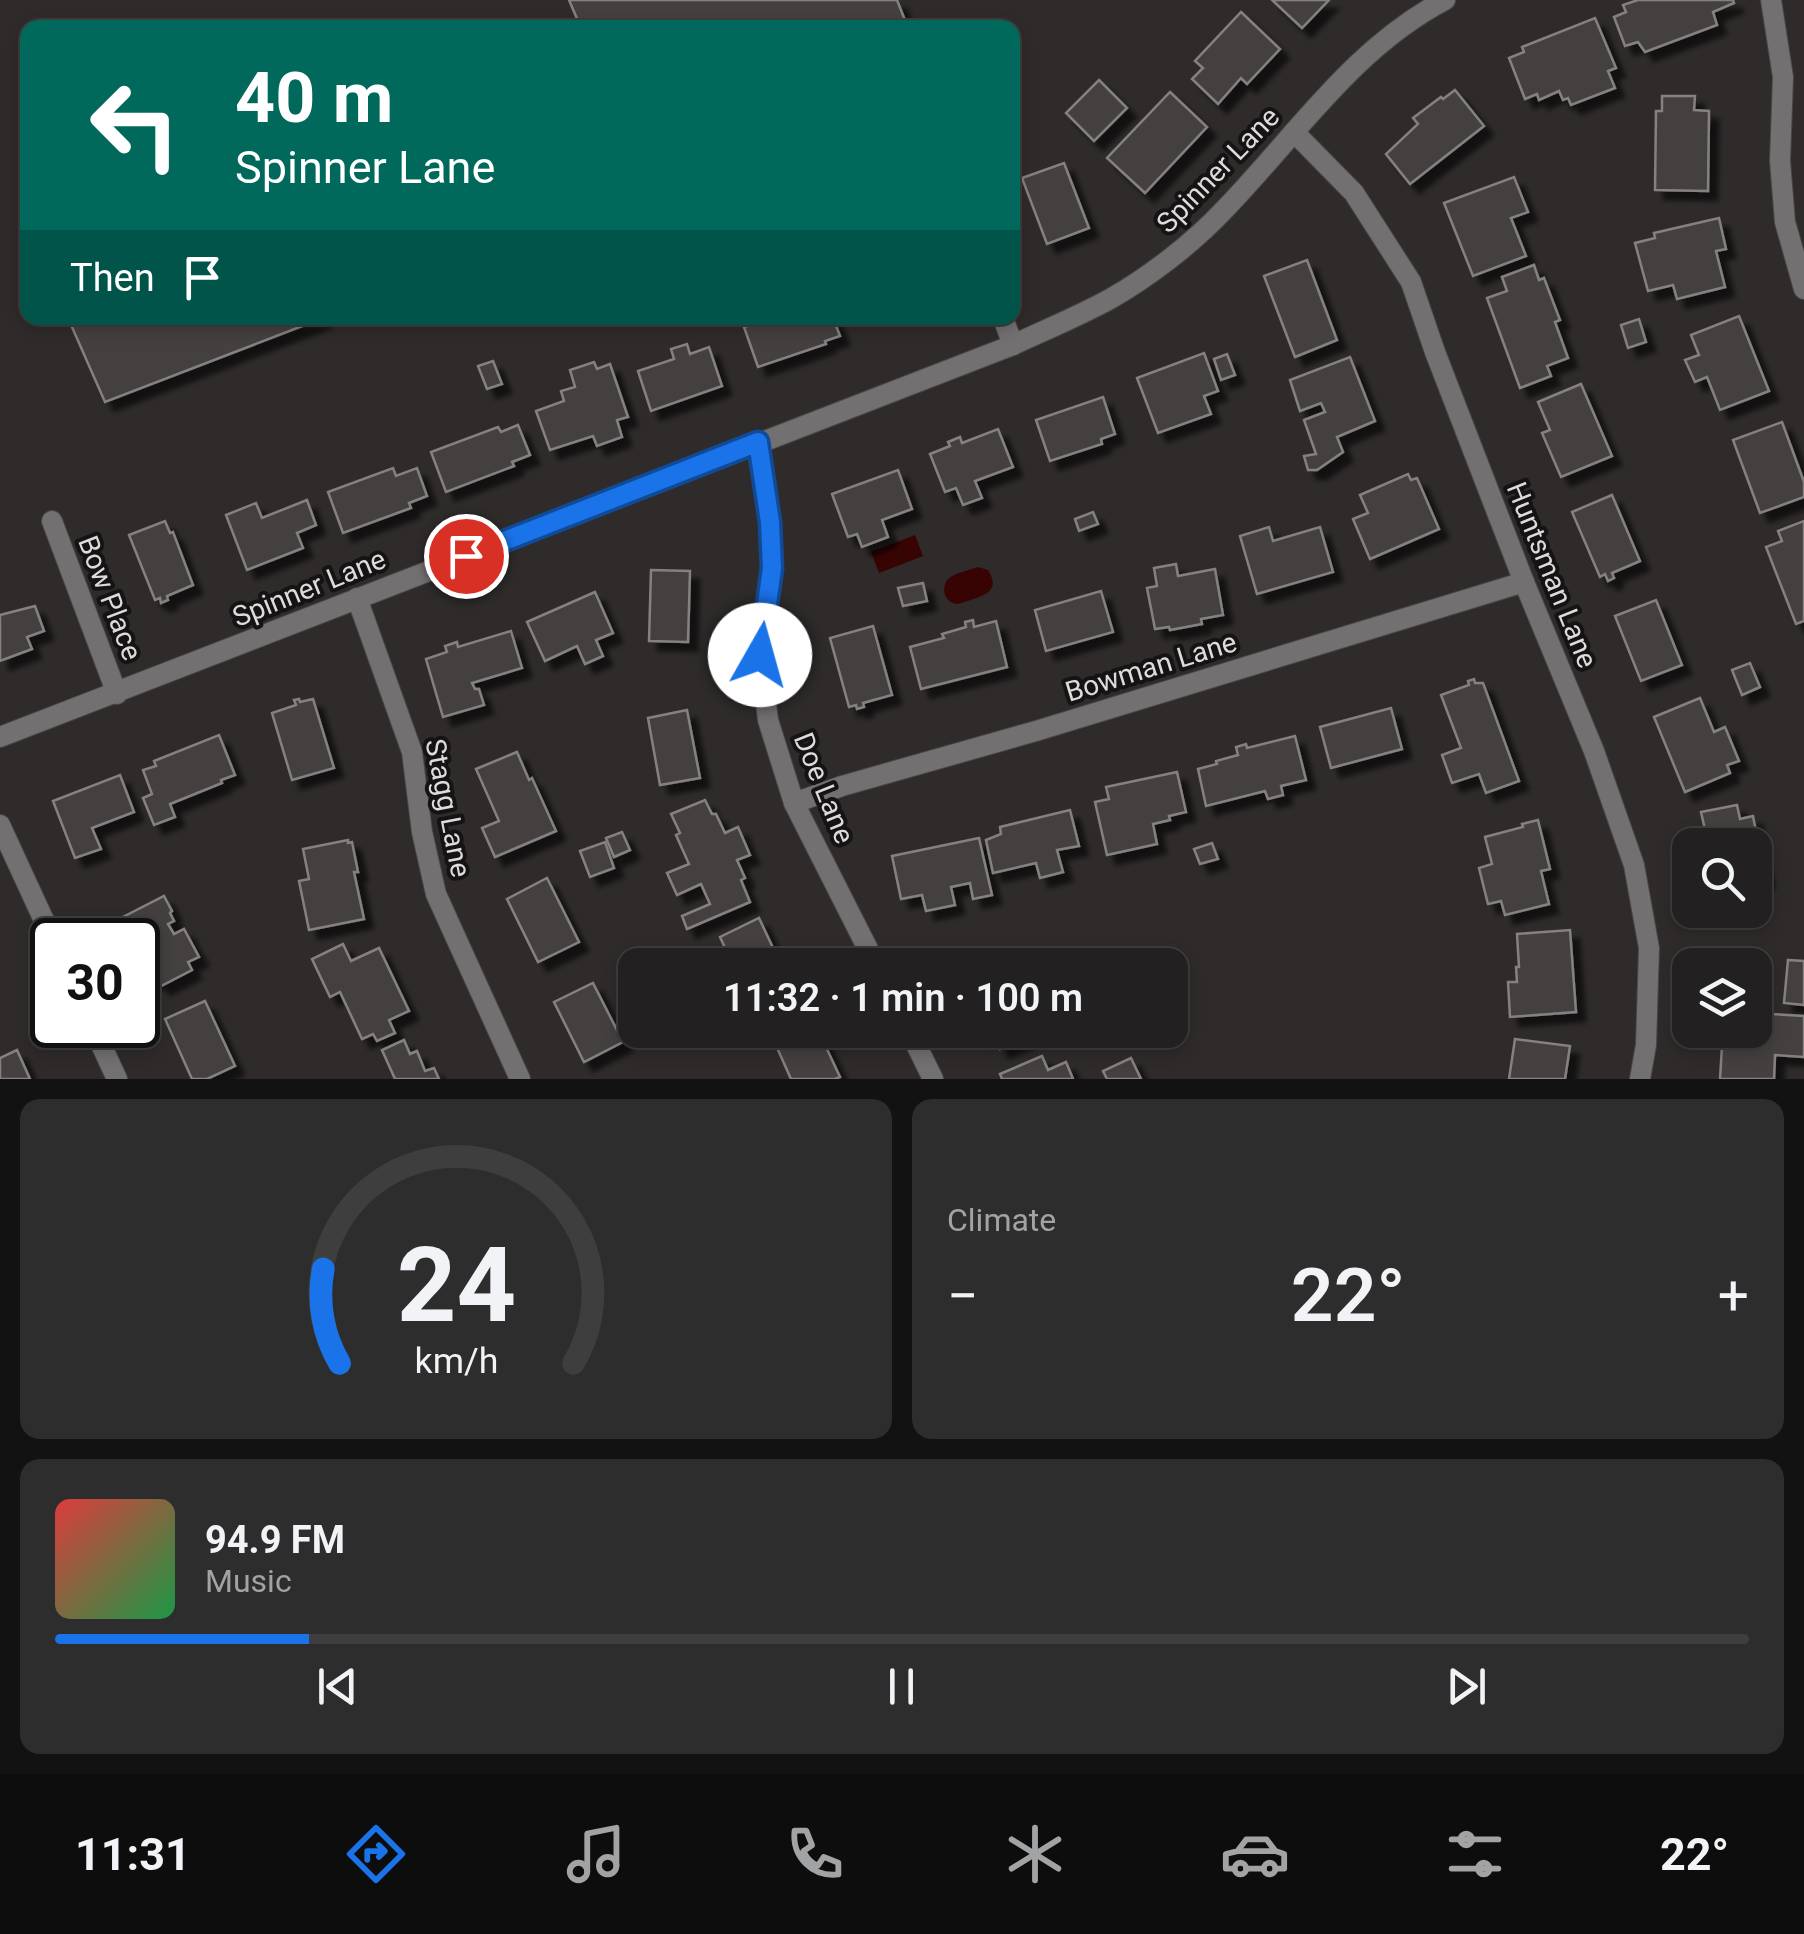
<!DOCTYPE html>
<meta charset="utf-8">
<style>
body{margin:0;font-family:Roboto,sans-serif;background:#2e2d2d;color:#f1f3f6;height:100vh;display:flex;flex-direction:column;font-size:38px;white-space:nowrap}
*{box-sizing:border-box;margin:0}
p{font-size:32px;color:#a2a3a5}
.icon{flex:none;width:55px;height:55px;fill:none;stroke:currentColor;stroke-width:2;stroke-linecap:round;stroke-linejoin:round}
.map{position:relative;height:1079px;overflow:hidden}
.drawer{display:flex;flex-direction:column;gap:20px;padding:20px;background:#131212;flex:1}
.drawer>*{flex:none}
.top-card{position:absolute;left:20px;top:20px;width:1000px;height:305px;border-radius:20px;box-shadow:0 5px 15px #0003,0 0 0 2px #3f3e3e;background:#00695c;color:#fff;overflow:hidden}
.buttons{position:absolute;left:1672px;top:828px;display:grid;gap:20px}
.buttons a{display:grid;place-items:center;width:100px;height:100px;border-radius:20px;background:#222020;box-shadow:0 5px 15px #0003,0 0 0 2px #3f3e3e;font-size:50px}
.speed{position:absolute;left:30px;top:918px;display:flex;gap:20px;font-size:50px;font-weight:700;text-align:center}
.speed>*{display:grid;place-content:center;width:130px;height:130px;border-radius:50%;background:#222020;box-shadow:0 5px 15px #0003,0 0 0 2px #3f3e3e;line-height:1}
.speed .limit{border:5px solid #111;border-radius:15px;background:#fff;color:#111}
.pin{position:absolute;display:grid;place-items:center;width:85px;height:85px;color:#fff;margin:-42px;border:5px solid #fff;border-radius:50%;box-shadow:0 2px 10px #0007}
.me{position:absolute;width:110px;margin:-55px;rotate:7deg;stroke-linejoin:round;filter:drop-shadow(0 0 8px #0008)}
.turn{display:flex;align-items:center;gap:35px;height:210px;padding:0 50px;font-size:45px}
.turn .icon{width:130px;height:130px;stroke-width:2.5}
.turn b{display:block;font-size:70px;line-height:85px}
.then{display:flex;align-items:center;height:95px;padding:0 50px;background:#0003;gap:20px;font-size:38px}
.big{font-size:75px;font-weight:600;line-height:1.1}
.drawer .card{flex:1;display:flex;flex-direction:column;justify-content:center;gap:15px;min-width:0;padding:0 35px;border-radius:20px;background:#2e2d2d}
.drawer .dial{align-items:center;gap:0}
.dial svg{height:260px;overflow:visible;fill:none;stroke:#3f3e3e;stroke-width:7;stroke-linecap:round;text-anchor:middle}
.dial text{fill:#f1f3f6;stroke:none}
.song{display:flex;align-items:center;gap:30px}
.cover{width:120px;height:120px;border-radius:15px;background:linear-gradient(135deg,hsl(0 70% 55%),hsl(140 70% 35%))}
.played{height:10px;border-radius:5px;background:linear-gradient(90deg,#1a73e8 15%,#3f3e3e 15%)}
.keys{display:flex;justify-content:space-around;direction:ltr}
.heat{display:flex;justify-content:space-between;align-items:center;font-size:55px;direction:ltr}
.drawer .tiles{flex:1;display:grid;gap:20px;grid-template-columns:1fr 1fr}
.card:last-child{grid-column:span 2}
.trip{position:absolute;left:618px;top:948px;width:570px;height:100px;border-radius:20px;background:#222020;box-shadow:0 5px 15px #0003,0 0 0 2px #3f3e3e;font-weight:600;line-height:100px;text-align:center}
.tab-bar{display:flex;height:160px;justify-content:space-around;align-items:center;background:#0e0d0d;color:#a2a3a5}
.tab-bar .icon{width:70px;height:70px}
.tab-bar .selected{color:#1a73e8}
.tab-bar b{font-size:45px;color:#f1f3f6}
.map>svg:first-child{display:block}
.water{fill:#370403}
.building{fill:#44403f;stroke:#858180;stroke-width:2.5;filter:url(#shadow)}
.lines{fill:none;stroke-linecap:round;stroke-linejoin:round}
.street-casing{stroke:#4a4746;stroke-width:22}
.street{stroke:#727070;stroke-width:20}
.route-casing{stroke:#114b97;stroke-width:25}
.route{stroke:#1a73e8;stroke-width:18}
.labels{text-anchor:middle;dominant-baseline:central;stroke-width:8;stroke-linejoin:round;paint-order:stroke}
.street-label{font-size:28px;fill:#dedbdb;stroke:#151313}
</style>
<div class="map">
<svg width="1804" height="1079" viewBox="0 0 1804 1079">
<defs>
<filter id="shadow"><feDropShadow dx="9" dy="9" stdDeviation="2.5" flood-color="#0009"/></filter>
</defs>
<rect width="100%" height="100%" fill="#2e2b2a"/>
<g class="water">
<path d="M915 535 923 556 879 573 871 552Z"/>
<path d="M978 567 988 570C999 588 990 593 974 599 973 599 959 604 958 604 945 604 940 588 948 579 954 573 970 570 978 567Z"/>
</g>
<g class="building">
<path d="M569 0H897L908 28H581Z"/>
<path d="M1272 0H1329L1302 28Z"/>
<path d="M1638 0H1733L1734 3 1713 12 1717 25 1645 52 1638 42 1625 46 1614 17 1626 12 1623 5Z"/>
<path d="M1241 12 1280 49 1247 84 1241 78 1218 104 1192 79 1203 68 1195 61Z"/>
<path d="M1595 18 1616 68 1608 71 1615 88 1571 105 1568 98 1563 100 1559 91 1539 100 1537 94 1525 99 1509 58 1524 52 1522 47Z"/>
<path d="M1099 80 1127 108 1094 141 1066 113Z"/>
<path d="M1455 90 1484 126 1410 184 1386 154 1418 124 1413 118 1441 97 1443 99Z"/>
<path d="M1170 92 1207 127 1145 193 1107 158Z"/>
<path d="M1662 96H1695L1694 110 1709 111 1708 191 1655 190 1656 111H1662Z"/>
<path d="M1064 163 1089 228 1047 244 1022 178Z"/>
<path d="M1514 177 1528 212 1511 218 1526 256 1473 276 1444 203Z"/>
<path d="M1719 218 1726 249 1716 251 1725 287 1677 299 1673 285 1648 291 1635 243 1655 238 1654 233Z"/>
<path d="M1307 260 1337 340 1295 357 1264 276Z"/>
<path d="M1534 265 1539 280 1544 278 1560 320 1555 322 1568 358 1547 366 1551 376 1520 388 1487 298 1507 291 1502 277Z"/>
<path d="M1739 316 1769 391 1720 410 1707 377 1695 382 1685 360 1699 355 1691 335Z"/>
<path d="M68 318H323L105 402Z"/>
<path d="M772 318H833L840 336 825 341 826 344 758 367 744 327Z"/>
<path d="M1639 319 1646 342 1628 348 1621 325Z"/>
<path d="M687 344 690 354 709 347 722 386 651 411 638 371 674 359 671 349Z"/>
<path d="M1204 353 1218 391 1204 396 1211 414 1158 433 1137 378Z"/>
<path d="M1227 354 1235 375 1221 380 1214 359Z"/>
<path d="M1350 357 1375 421 1337 437 1343 452 1317 470H1308L1304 456 1316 454 1304 420 1325 412 1321 403 1300 411 1290 380Z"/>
<path d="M493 361 502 384 487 389 478 366Z"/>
<path d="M594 362 597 369 610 364 628 417 617 420 622 437 597 446 593 436 550 450 536 411 564 401 561 391 575 387 570 370Z"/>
<path d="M1581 384 1612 456 1561 477 1542 433 1550 430 1538 402Z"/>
<path d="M1103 397 1115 434 1101 439 1102 444 1050 461 1036 420Z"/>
<path d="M1782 422 1804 482V497L1760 513 1733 440Z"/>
<path d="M518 425 530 455 512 462 514 466 446 492 431 452 498 427 501 432Z"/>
<path d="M998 429 1013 467 975 481 982 498 963 505 956 488 945 492 930 454 950 446 948 442 960 437 962 443Z"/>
<path d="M393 468 396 476 417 468 427 496 409 503 411 508 343 533 328 492Z"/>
<path d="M898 470 912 509 882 520 888 537 862 547 857 534 848 537 832 494Z"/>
<path d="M1408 474 1411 480 1417 478 1439 529 1370 559 1353 519 1368 513 1360 495Z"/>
<path d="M1612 495 1640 561 1612 573 1614 578 1608 581 1605 574 1600 577 1572 512Z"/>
<path d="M307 500 316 525 297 533 303 548 247 570 226 515 256 503 262 518Z"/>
<path d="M1093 512 1098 524 1079 531 1075 519Z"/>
<path d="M165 521 170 533 173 532 193 585 167 596 168 600 161 603 160 598 155 600 129 535Z"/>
<path d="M1804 521V621L1796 624 1766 547 1782 541 1778 531Z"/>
<path d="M1269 527 1273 541 1320 527 1333 572 1257 594 1240 536Z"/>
<path d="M1176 564 1178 576 1215 569 1223 615 1201 619 1202 624 1170 630 1169 627 1155 629 1147 588 1157 586 1154 568Z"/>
<path d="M651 570 690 571 688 642 649 641Z"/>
<path d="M923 583 927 601 903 606 898 588Z"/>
<path d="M1101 591 1113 632 1046 651 1035 610Z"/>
<path d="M595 592 613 633 596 640 603 656 585 664 577 646 545 661 527 622Z"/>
<path d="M1656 600 1682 665 1641 681 1615 616Z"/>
<path d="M35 606 44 631 27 637 32 649 0 661V615Z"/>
<path d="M973 620 974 627 996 621 1007 667 921 689 910 647 944 638 942 634 966 627 965 622Z"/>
<path d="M873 626 892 695 863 703 864 707 857 709 856 705 849 707 830 638Z"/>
<path d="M511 631 522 668 472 683 475 689H479L484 705 443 717 426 659 447 652 445 646 457 642 458 647Z"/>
<path d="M1750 663 1760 687 1742 695 1732 670Z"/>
<path d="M1474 679 1475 683H1483L1519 781 1486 793 1479 774 1452 783 1442 755 1461 748 1441 695 1469 685 1468 681Z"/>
<path d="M1700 698 1714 732 1725 727 1739 761 1727 765 1730 773 1685 792 1654 717Z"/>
<path d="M299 699 300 702 313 699 334 768 292 780 272 713 296 705 294 700Z"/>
<path d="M1391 708 1402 749 1331 768 1320 727Z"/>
<path d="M687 710 700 778 660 785 648 718Z"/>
<path d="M219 735 235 775 221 780 222 783 170 804 175 817 154 825 143 798 152 794 143 770 156 766 154 761Z"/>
<path d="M1295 736 1306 780 1281 786 1283 795 1268 799 1265 791 1206 806 1198 769 1217 764 1216 761 1238 755 1236 747 1246 744 1247 748Z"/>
<path d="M517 752 529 780 532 778 556 831 495 857 482 828 499 821 476 769Z"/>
<path d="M1177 772 1186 812 1169 816 1170 820 1153 824 1157 844 1107 855 1095 802 1109 799 1106 787Z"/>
<path d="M120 775 134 812 92 828 101 849 75 858 53 801Z"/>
<path d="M705 800 712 814H716L725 833 738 827 750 855 737 860 745 878 741 880 750 902 687 929 682 916 710 904 701 884 677 895 667 873 689 864 676 835 680 833 671 814Z"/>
<path d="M1737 805 1740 819 1753 816 1765 879 1755 882V845H1701L1708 843 1701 812Z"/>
<path d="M1070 810 1079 846 1057 850 1063 872 1040 878 1036 863 993 873 986 840 1001 834 1000 827Z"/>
<path d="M1538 820 1550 869 1541 871 1549 904 1505 915 1501 901 1488 904 1479 868 1492 864 1485 837 1523 827 1522 824Z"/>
<path d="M622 832 630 850 614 857 606 838Z"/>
<path d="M979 838 992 895 973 899 970 883 951 887 955 905 926 911 922 895 901 899 892 856Z"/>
<path d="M348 840V843L352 842 358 872H354L364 919 309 930 299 881 309 879 303 849Z"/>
<path d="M605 842 614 868 590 877 580 851Z"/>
<path d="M1212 843 1218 859 1200 864 1194 849Z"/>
<path d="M547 878 579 942 538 962 507 899Z"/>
<path d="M164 896 172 911 170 913 174 921 168 924 174 934 184 929 199 957 188 962 192 970 161 986 157 978 151 981 138 955V940H130L119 919Z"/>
<path d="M759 918 781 965H733L720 937Z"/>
<path d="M1570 930 1576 1012 1510 1017 1508 982H1517L1516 967H1519L1517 934Z"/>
<path d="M343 944 351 961 379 948 409 1011 389 1020 395 1033 377 1041 373 1034 362 1039 340 992 330 997 312 959Z"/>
<path d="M1788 960 1804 961V1005L1784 1003Z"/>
<path d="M593 983 623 1042 584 1062 554 1002Z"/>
<path d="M205 1001 235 1066 207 1079H192L165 1019Z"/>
<path d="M1771 1014 1804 1016V1057L1775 1055 1774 1079H1720L1723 1030H1755V1020H1770Z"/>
<path d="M773 1030H818L840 1077 835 1079H791L770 1032Z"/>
<path d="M981 1030H1025L1028 1037 1000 1049 994 1034 984 1038Z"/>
<path d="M1515 1039 1570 1046 1565 1079H1509Z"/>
<path d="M404 1040 410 1054 417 1051 425 1071 434 1068 439 1079H395L382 1050Z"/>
<path d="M17 1050 30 1079H0V1058Z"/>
<path d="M1042 1056 1048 1070 1066 1062 1073 1079H1002L1000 1074Z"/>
<path d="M1131 1058 1141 1079H1107L1103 1071Z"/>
</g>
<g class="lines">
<defs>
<g id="street">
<path d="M1771 0 1783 77 1780 161 1785 222 1804 289"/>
<path d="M1294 132 1354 193 1411 282 1435 352 1524 582 1594 751 1634 865 1649 948 1646 1045 1640 1079"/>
<path d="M1003 318 1013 345"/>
<path d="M758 442 770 522 772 568 760 655 768 720 794 803 876 965"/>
<path d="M52 521 117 694"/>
<path d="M357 598 412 752 422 832 436 894 520 1079"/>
<path d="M0 737 1013 345C1045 330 1079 316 1110 299 1149 277 1193 243 1224 210 1295 137 1353 48 1445 0"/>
<path d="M794 803 842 786 1036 731 1524 582"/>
<path d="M0 825 53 940"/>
<path d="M92 1025 117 1079"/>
<path d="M909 1030 933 1079"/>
</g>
</defs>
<use href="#street" class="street-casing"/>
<use href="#street" class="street"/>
</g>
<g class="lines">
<defs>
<path id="route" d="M466 556 758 442 770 522 772 568 760 655"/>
</defs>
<use href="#route" class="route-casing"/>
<use href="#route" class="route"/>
</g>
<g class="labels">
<g class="street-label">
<text transform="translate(1218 170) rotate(-46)">Spinner Lane</text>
<text transform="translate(1552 575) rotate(68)">Huntsman Lane</text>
<text transform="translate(309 588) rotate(-22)">Spinner Lane</text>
<text transform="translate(110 598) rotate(69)">Bow Place</text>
<text transform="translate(1151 667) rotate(-17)">Bowman Lane</text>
<text transform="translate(824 788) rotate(68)">Doe Lane</text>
<text transform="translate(448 808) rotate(79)">Stagg Lane</text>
</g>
</g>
</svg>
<div class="buttons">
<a><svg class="icon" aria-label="search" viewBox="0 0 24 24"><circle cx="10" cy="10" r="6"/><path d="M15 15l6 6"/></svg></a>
<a><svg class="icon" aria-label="layers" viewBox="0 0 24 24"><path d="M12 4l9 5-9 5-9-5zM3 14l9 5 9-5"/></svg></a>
</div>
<div class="speed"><div class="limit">30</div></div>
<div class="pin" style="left:466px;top:556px;background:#d93025"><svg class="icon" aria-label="arrive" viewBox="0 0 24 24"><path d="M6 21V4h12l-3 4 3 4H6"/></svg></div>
<svg class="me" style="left:760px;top:655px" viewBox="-20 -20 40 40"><circle r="19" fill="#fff"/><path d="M0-13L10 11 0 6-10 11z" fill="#1a73e8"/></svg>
<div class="trip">11:32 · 1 min · 100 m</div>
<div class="top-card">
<div class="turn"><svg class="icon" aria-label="left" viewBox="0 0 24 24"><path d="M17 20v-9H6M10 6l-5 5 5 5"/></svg><div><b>40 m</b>Spinner Lane</div></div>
<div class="then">Then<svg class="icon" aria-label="arrive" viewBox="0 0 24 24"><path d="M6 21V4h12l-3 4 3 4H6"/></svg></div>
</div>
</div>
<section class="drawer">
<div class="tiles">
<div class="card dial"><svg viewBox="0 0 100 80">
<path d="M14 69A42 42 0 1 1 86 69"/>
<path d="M14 69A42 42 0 0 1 9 40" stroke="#1a73e8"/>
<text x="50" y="56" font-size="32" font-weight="700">24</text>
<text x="50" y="72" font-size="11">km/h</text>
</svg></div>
<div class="card"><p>Climate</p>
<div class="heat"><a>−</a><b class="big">22°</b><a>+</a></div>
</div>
<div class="card">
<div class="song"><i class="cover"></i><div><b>94.9 FM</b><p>Music</p></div></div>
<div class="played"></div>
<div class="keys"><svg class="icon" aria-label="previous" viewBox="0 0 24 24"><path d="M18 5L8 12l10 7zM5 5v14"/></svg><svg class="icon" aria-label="pause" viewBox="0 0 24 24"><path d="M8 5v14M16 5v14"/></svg><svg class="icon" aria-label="next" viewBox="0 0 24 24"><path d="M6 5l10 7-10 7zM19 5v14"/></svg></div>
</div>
</div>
</section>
<nav class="tab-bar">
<b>11:31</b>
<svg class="icon selected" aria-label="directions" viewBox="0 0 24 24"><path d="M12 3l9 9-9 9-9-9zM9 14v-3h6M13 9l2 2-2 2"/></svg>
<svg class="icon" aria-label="music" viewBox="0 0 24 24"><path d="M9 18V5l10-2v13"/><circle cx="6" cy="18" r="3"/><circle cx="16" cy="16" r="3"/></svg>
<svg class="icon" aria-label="phone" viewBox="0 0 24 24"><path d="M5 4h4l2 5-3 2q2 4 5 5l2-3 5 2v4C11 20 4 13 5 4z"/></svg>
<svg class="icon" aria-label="climate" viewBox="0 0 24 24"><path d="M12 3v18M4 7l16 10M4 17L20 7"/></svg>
<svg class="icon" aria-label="car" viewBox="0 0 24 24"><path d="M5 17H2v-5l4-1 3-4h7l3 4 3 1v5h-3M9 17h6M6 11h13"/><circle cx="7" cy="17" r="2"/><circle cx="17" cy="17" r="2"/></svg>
<svg class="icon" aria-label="filters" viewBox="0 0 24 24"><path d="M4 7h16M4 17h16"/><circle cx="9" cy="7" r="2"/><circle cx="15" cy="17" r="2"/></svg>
<b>22°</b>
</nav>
